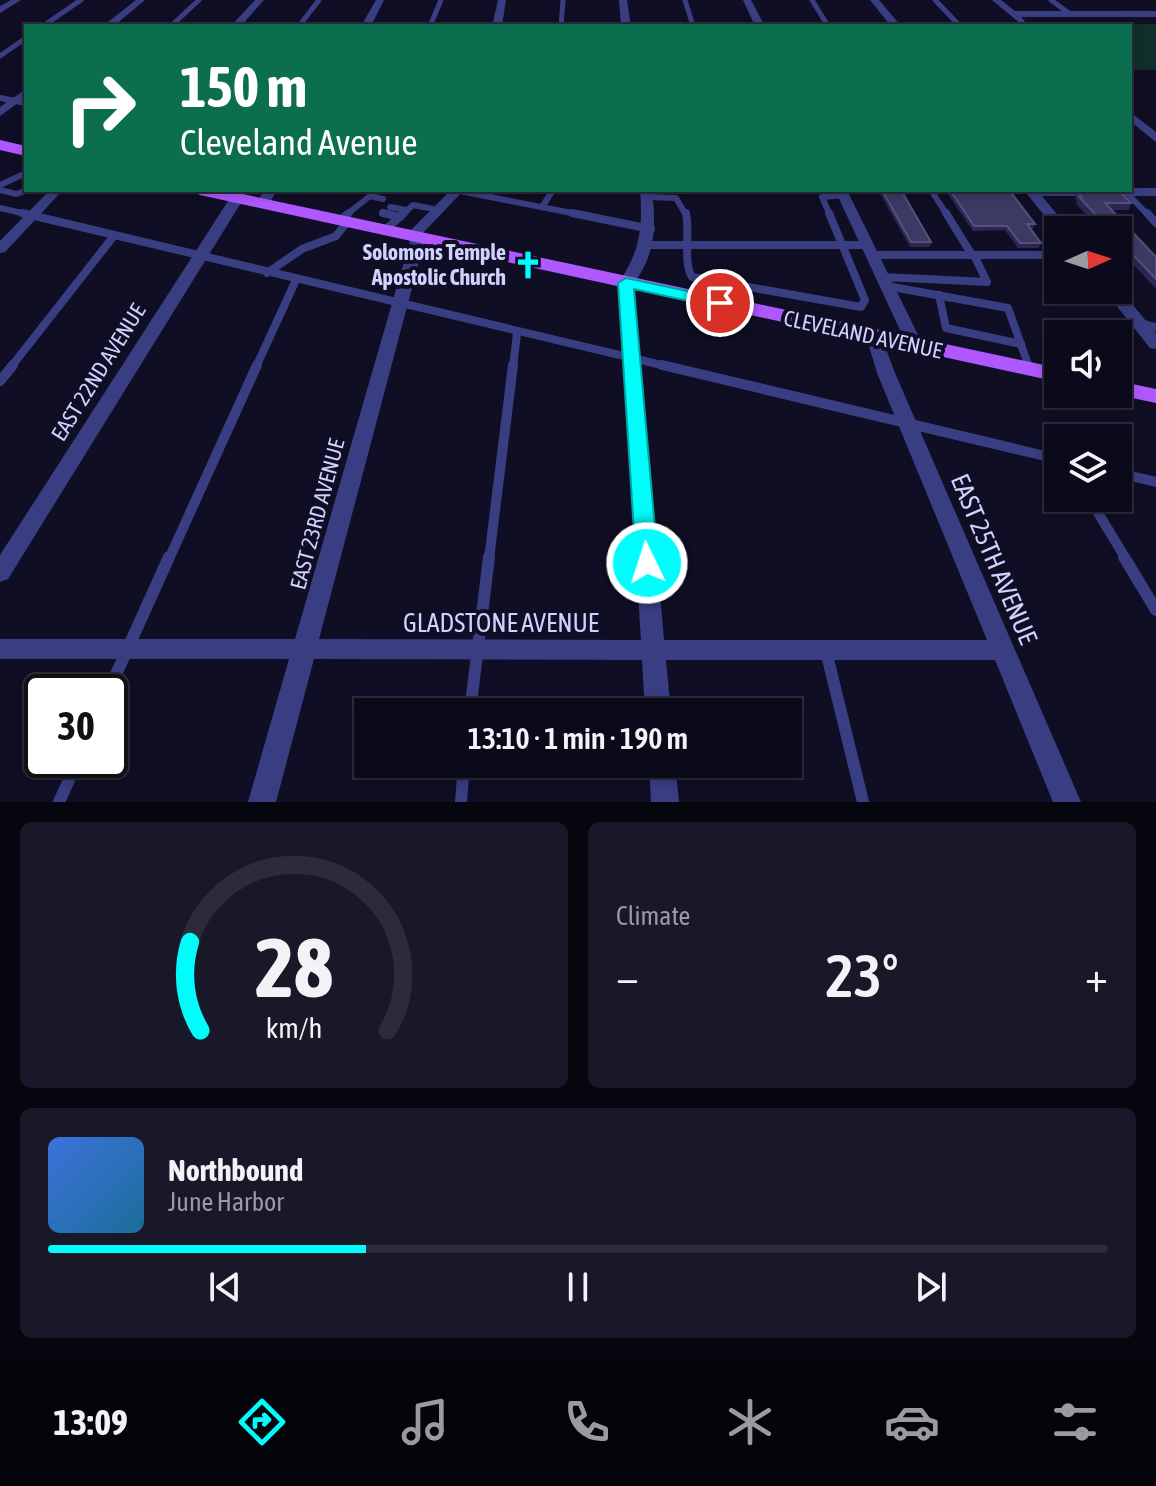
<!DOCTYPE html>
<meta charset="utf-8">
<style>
body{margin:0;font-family:"Asap Condensed",sans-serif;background:#191828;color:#f1f3f6;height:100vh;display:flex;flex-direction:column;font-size:30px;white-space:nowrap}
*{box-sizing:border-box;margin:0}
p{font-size:26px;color:#9a9aa3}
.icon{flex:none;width:44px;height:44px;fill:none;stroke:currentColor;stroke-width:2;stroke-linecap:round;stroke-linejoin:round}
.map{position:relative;height:802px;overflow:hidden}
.side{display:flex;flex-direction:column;gap:20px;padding:20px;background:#06060f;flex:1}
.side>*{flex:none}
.guide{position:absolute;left:24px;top:24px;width:1108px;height:168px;border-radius:0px;box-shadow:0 4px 12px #0003,0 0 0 2px #2b2b3a;background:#0b6e4f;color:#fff;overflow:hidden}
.needle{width:52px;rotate:87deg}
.fabs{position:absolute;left:1044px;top:216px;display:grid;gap:16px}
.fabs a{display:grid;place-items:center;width:88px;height:88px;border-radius:0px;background:#0b0a1b;box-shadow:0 4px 12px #0003,0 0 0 2px #2b2b3a;font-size:40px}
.speed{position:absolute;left:24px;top:674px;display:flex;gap:16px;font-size:40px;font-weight:700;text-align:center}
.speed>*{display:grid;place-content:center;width:104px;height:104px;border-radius:50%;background:#0b0a1b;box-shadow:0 4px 12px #0003,0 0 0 2px #2b2b3a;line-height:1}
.speed .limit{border:4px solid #111;border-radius:12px;background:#fff;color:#111}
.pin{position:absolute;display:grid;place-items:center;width:68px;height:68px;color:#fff;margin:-34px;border:4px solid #fff;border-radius:50%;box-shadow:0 2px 8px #0007}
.me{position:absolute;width:88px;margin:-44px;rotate:356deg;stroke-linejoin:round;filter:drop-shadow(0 0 6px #0008)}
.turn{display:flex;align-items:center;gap:28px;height:168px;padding:0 24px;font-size:36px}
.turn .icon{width:104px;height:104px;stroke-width:2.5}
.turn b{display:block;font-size:56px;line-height:68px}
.big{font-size:60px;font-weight:600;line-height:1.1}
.side .tile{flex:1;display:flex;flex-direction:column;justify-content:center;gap:12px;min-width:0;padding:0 28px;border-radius:12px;background:#191828}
.side .dial{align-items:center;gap:0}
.dial svg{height:208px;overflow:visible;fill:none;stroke:#2b2b3a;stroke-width:7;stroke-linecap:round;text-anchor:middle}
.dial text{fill:#f1f3f6;stroke:none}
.song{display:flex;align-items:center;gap:24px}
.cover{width:96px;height:96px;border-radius:12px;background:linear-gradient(135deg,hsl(220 70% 55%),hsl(200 70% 35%))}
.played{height:8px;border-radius:4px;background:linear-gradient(90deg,#00fcfb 30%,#2b2b3a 30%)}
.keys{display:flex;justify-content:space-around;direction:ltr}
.heat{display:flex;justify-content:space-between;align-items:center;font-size:44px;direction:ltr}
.side .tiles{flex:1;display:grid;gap:20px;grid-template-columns:1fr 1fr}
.tile:last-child{grid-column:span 2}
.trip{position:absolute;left:354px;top:698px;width:448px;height:80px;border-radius:0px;background:#0b0a1b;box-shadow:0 4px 12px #0003,0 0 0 2px #2b2b3a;font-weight:600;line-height:80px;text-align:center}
.menu{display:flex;height:128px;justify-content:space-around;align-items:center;background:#04040b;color:#9a9aa3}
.menu .icon{width:56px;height:56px}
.menu .selected{color:#00fcfb}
.menu b{font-size:36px;color:#f1f3f6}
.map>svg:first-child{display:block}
.green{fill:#112e2a}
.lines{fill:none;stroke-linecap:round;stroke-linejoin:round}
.lane-far4{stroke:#393e83;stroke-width:5}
.lane-far3{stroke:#393e83;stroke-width:6}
.lane-far2{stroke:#393e83;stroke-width:8}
.lane-far1{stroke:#393e83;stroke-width:10}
.lane{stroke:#393e83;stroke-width:12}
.street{fill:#393e83;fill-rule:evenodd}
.primary{fill:#af58ff;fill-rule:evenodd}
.wall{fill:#2b2752}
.building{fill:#3c3965;stroke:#54517d;stroke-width:2}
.route{fill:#00fcfb;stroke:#00a4a3;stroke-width:2}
.labels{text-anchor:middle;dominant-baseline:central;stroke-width:8;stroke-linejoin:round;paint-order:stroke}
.poi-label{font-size:22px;font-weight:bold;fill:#d1d1ff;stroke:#0f0e24;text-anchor:end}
.street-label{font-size:22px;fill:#d1d1ff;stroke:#0f0e24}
.near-street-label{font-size:26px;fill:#d1d1ff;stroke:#0f0e24}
</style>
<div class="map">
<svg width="1156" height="802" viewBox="0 0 1156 802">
<rect width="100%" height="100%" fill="#0f0e24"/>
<path class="green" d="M1105 24H1156V70H1130V26H1081Z"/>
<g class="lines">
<g class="lane-far4">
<path d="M685 0 693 26"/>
<path d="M812 0 828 26"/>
<path d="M935 0 960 26"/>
<path d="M1051 0 1070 14"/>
<path d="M43 26 81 0"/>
<path d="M171 26 199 0"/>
<path d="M299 26 319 0"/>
<path d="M430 26 441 0"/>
<path d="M561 26 563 0"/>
<path d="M0 56 26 38"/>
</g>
<g class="lane-far3">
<path d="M0 98 26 103"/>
<path d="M0 185 26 173"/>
<path d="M0 190 16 194 28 190"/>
<path d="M455 190 582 215"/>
<path d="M931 190 947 215"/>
<path d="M1124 190 1148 215"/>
<path d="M647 197 676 198 686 215"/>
<path d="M390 207 407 210"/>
<path d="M542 207 553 190"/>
<path d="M0 208 30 215"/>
<path d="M382 213 392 215"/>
<path d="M346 215 370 196 383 199"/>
<path d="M402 215 413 205 439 210"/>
<path d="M830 215 822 197 844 195"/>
</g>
<g class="lane-far2">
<path d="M22 213 670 367"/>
<path d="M383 213 400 217"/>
<path d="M572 213 651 229"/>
<path d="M686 213C690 232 683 264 692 277L861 307 865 300 829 213"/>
<path d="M946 213 972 255"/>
<path d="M1147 213 1156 223"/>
<path d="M339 221 349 213"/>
<path d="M384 231 404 213"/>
<path d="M646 245H868"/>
<path d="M872 255H1058"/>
<path d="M267 273 302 249 336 236 347 222"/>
<path d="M883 277 987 282 974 255"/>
<path d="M887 286 1008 308 1029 367"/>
<path d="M939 295 946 328 1021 344"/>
<path d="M1139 323 1156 327"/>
<path d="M11 367 113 237"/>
<path d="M256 367 296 280"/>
<path d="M513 367 517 333"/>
</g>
<g class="lane-far1">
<path d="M662 365 1058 459"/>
<path d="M1028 365 1030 370"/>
<path d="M0 381 13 365"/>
<path d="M1118 473 1156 482"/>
<path d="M1089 498 1126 559"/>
<path d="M169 559 257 365"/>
<path d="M489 559 513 365"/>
</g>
<g class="lane">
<path d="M1124 557 1156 610"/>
<path d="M826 651 863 802"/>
<path d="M108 692 169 557"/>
<path d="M470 712 489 557"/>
<path d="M59 802 78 760"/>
<path d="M461 802 464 764"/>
</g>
<g class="street">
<path d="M11 0H21L0 13V6Z"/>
<path d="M136 0H145L114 26H103Z"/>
<path d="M255 0H264L241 26H231Z"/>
<path d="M376 0H384L371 26H361Z"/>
<path d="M498 0H506L502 26H492Z"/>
<path d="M619 0H627L631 26H621Z"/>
<path d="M743 0H751L765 26H755Z"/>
<path d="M870 0H879L901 26H891Z"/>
<path d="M992 0H1001L1015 11H1156V17H1021L1025 21 1021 24Z"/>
<path d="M26 89V97L0 116V107Z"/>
<path d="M1130 112 1156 132V142L1130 121Z"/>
<path d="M1130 188H1156V196H1042L1070 230H1058V233L1024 190Z"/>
<path d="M50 190H63L5 252 0 253V241Z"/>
<path d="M265 190H277L267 207H257L255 204Z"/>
<path d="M451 190H464L421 235 425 239 319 639 641 640 618 283C640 253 643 227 640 190H652C656 226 656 254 634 283L664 640H987L877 373 866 336 874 331 880 333 895 373 1081 802H1053L995 660H666L671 712H645L642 660 314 659 276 802H248L289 659H0V639H295L410 241 404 237Z"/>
<path d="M835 190H847L923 345 921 349H909L907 345Z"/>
<path d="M237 194 244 198 8 579 0 582V555L230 198Z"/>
<path d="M1118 287 1156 333V349L1150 348 1104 290H1118Z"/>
<path d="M649 764H675L679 802H651Z"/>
</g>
<g class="primary">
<path d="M0 140 26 146V156L0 150Z"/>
<path d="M191 190H224L1058 368V382L200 195Z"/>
<path d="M1118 381 1156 389V403L1113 394H1118Z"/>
</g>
</g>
<g class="wall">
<path d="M878 190H901L931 242 930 247H910Z"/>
<path d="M945 190H1009L1035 224 1033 229H1030L1041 243 1039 248H1018L1005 230 973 231Z"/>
<path d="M1078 193 1131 203 1129 210H1111L1156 257V289L1118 248V230H1101L1076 204 1077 201 1075 199Z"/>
</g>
<g class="building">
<path d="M882 190H901L931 242H911Z"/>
<path d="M950 190H1009L1035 224H1027L1041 243H1020L1007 226H974Z"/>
<path d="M1078 193H1121L1131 203H1105L1156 257V279L1118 239V230H1110L1079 197H1082Z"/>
</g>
<path class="route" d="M626 278 720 298 728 303 720 308 634 289 658 563 655 569 647 572 640 569 636 563 618 283Z"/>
<defs>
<symbol id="church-bare" viewBox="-9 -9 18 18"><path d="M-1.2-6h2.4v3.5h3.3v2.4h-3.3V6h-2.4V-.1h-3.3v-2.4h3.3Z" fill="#00fcfb" stroke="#0f0e24" stroke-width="2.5" paint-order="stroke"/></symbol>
</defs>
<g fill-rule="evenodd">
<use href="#church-bare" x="508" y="245" width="40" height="40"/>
</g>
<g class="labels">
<g class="poi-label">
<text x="506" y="252">Solomons Temple<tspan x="506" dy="25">Apostolic Church</tspan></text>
</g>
<g class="street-label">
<text transform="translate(863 334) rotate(12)">CLEVELAND AVENUE</text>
<text transform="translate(98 372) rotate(-58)">EAST 22ND AVENUE</text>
<text transform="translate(317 514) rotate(-75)">EAST 23RD AVENUE</text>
</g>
<g class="near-street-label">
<text transform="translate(994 559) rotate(67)">EAST 25TH AVENUE</text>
<text x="501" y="623">GLADSTONE AVENUE</text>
</g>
</g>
</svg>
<div class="fabs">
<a><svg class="needle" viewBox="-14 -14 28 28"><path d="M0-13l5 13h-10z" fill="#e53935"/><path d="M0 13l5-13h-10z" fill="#9a9aa3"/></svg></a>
<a><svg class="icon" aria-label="sound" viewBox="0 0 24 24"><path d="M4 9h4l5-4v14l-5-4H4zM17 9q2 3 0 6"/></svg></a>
<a><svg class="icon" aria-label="layers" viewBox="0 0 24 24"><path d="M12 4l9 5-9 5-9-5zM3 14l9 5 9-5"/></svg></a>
</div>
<div class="speed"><div class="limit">30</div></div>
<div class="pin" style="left:720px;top:303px;background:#d93025"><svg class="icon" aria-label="arrive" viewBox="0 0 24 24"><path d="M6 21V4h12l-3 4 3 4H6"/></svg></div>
<svg class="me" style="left:647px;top:563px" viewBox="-20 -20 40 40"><circle r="17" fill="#00fcfb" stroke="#fff" stroke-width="3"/><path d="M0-11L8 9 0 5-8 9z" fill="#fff"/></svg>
<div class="trip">13:10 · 1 min · 190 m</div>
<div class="guide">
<div class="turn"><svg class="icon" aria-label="right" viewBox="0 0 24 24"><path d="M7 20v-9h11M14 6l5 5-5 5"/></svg><div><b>150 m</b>Cleveland Avenue</div></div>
</div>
</div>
<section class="side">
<div class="tiles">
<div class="tile dial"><svg viewBox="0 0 100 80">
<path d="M14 69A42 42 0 1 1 86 69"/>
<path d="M14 69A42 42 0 0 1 10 35" stroke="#00fcfb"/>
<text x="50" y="56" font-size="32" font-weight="700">28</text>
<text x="50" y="72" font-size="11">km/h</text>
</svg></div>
<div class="tile"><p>Climate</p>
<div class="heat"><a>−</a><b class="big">23°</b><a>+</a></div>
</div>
<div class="tile">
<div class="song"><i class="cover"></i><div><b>Northbound</b><p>June Harbor</p></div></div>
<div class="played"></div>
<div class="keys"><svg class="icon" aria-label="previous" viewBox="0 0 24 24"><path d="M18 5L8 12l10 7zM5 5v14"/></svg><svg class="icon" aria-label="pause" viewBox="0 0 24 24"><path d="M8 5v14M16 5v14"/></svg><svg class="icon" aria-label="next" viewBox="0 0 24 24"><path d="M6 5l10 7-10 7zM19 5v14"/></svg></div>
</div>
</div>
</section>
<nav class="menu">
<b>13:09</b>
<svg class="icon selected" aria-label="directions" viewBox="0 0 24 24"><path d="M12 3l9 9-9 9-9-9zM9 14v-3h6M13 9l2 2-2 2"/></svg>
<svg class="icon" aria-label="music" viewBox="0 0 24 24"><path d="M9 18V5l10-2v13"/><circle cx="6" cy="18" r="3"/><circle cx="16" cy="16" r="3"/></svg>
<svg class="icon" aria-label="phone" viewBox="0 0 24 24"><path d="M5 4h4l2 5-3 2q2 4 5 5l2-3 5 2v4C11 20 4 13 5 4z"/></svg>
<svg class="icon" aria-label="climate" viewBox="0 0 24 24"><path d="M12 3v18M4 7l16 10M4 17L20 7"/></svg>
<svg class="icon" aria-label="car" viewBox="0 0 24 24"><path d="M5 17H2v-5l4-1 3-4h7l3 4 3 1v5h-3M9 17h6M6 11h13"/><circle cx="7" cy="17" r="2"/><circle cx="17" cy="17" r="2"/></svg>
<svg class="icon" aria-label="filters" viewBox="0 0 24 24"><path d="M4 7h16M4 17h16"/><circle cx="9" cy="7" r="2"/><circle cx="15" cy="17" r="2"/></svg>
</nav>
